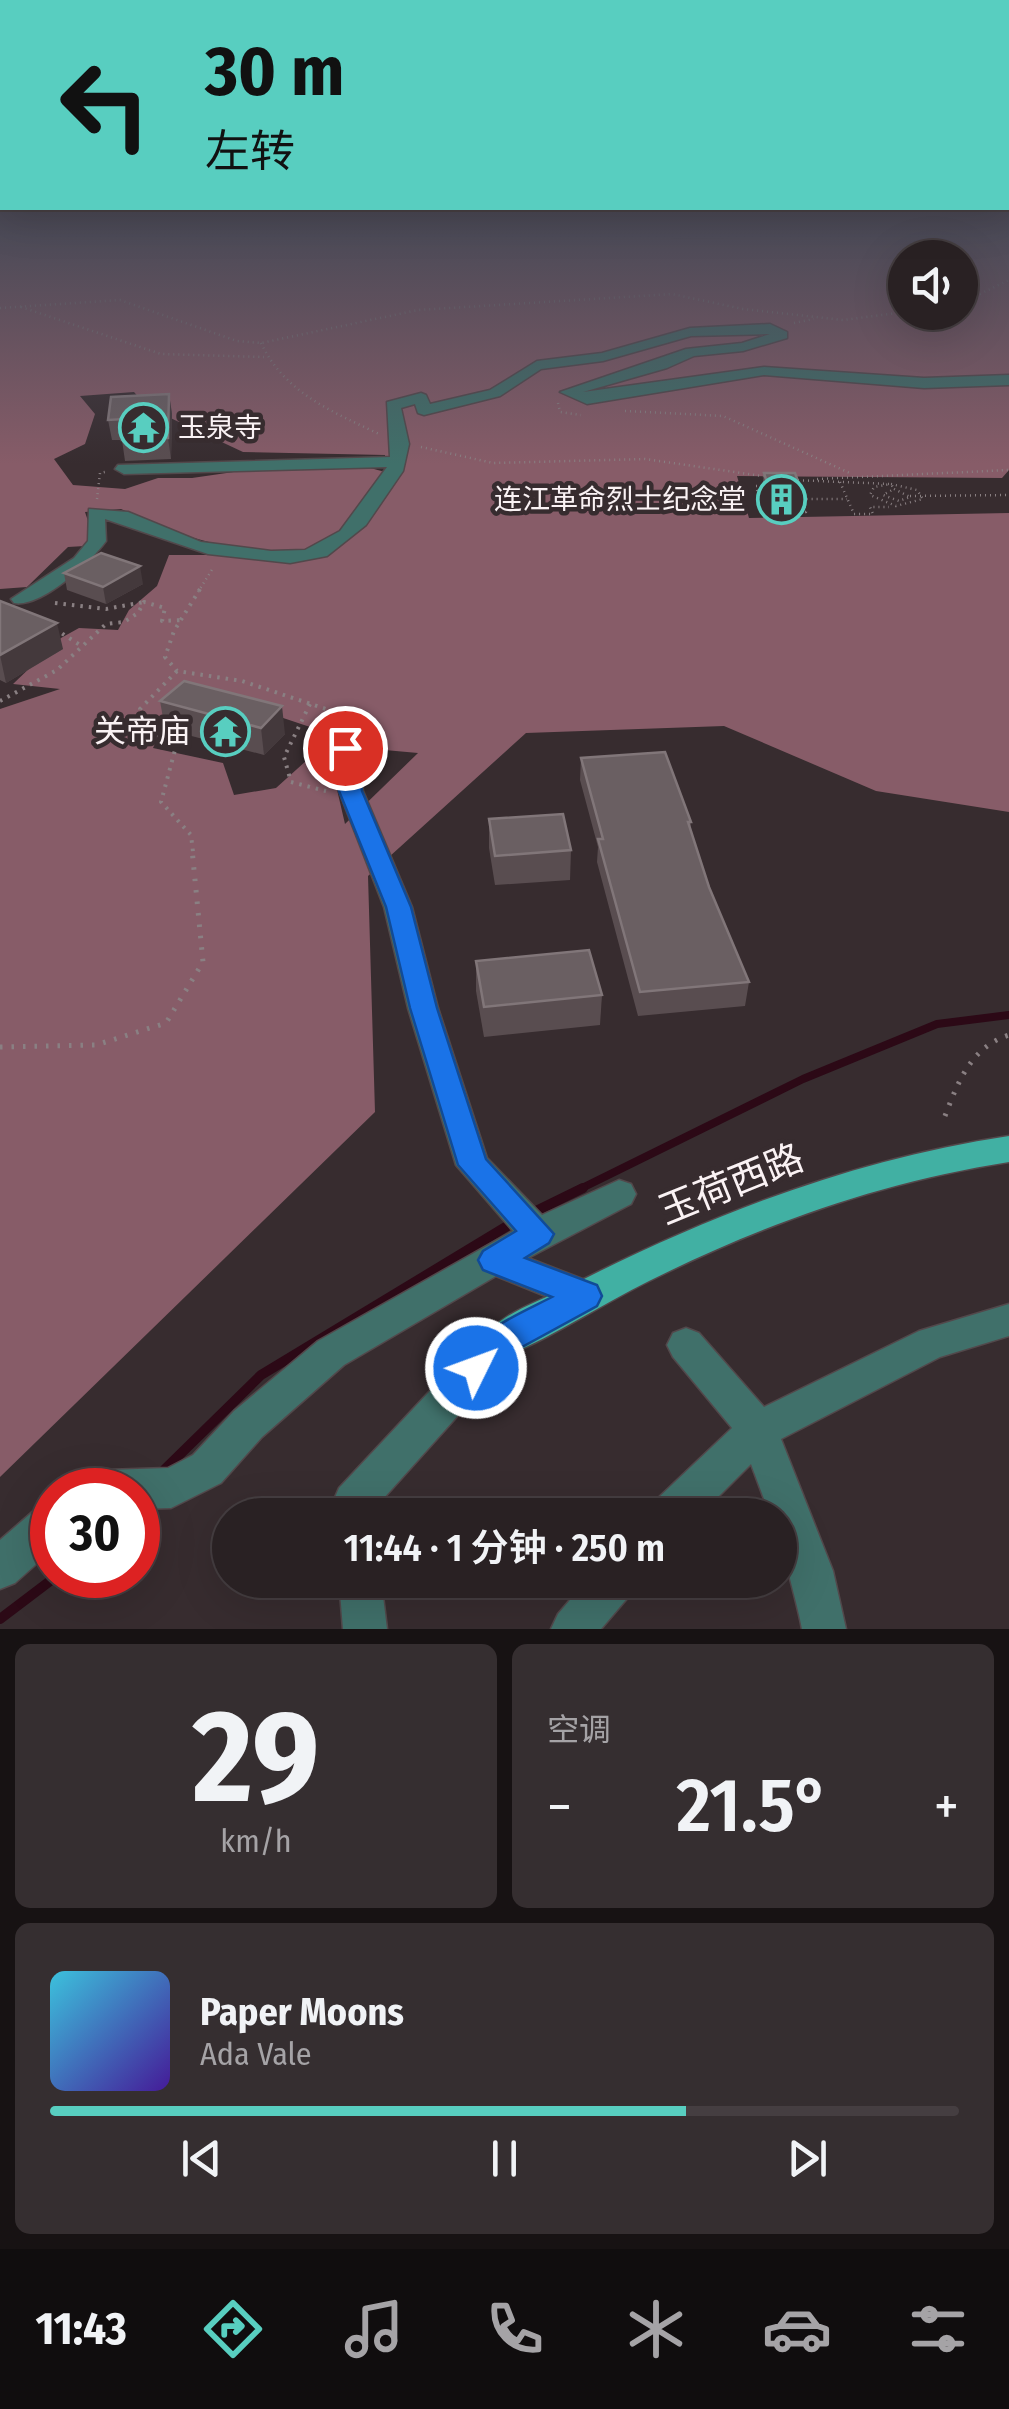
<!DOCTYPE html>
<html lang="zh">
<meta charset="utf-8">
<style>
body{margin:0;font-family:"Fira Sans Condensed","Noto Sans SC",sans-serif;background:#352e30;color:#f1f3f6;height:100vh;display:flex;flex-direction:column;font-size:38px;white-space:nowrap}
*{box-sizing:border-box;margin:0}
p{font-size:32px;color:#a5a3a6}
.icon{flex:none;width:55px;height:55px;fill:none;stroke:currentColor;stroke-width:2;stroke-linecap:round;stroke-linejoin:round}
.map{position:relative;height:1629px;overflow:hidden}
.panel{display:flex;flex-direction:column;gap:15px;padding:15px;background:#171213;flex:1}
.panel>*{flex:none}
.hud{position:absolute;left:0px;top:0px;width:1010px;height:210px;box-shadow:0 10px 40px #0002,0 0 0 2px #453e41;background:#58cec0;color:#111;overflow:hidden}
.controls{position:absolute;left:888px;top:240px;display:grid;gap:20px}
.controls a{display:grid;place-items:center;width:90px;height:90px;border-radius:50%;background:#292123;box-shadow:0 10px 40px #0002,0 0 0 2px #453e41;font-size:50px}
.speed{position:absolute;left:30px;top:1468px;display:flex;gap:20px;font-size:50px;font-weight:700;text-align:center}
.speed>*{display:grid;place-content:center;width:130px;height:130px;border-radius:50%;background:#292123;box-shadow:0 10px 40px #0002,0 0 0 2px #453e41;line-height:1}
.speed .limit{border:15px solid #d22;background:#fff;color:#111}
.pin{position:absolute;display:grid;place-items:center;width:85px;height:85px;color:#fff;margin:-42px;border:5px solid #fff;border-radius:50%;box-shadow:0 2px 10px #0007}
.me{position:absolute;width:110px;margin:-55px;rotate:48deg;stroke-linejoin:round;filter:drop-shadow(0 0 8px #0008)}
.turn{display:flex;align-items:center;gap:35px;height:210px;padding:0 40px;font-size:45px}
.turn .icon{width:130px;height:130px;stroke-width:2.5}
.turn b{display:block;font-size:70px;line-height:85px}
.big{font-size:75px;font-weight:600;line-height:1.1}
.panel .card{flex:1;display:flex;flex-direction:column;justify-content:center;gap:15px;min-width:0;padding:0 35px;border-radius:15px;background:#352e30}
.panel .dial{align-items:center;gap:0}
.dial b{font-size:130px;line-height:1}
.song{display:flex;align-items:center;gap:30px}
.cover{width:120px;height:120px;border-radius:15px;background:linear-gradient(135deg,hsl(190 70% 55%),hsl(260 70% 35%))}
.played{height:10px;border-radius:5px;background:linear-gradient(90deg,#58cec0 70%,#453e41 70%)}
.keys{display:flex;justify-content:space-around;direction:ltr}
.heat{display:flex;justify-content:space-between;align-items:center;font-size:55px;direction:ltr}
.panel .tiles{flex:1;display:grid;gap:15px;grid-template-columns:1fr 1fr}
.card:last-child{grid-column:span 2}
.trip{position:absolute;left:212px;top:1498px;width:585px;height:100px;border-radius:50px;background:#292123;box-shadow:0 10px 40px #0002,0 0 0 2px #453e41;font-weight:600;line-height:100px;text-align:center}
.tab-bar{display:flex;height:160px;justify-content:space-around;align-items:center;background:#100d0e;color:#a5a3a6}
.tab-bar .icon{width:70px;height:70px}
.tab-bar .selected{color:#58cec0}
.tab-bar b{font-size:45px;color:#f1f3f6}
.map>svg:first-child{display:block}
.forest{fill:#875c68;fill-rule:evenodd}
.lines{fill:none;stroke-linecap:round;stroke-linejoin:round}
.stream-far1{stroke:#2c0916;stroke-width:8}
.stream{stroke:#2c0916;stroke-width:10}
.minor-casing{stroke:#52484b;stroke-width:3}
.major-casing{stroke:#52484b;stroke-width:3}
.path-far2{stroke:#8a8083;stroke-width:2.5;stroke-dasharray:1 4;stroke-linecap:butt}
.path-far1{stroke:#8a8083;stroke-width:4;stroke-dasharray:2.5 6;stroke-linecap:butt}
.path{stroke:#8a8083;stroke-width:5;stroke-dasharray:2.5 9;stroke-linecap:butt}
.minor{fill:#40706a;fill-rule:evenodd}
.major{fill:#41b0a3;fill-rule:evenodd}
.wall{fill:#594d50}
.shaded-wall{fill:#44393c}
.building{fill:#6a5f62;stroke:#817679;stroke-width:2.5}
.route{fill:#1a73e8;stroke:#114b97;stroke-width:2.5}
.labels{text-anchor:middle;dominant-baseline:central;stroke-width:9;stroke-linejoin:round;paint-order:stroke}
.far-poi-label{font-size:28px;fill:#faf2f4;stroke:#372c2f;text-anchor:start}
.poi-label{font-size:32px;fill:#faf2f4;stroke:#372c2f;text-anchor:end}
.near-street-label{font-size:38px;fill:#faf2f4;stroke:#372c2f}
</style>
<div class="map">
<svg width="1009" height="1629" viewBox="0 0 1009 1629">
<rect width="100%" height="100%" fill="#372c2f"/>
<path class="forest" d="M0 236H659L674 239 1009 236V470L1002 478 737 476 749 518 1009 513V812L876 791 724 726 526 733 368 876 375 1112 0 1477V709L60 689 13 684 61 638 79 628 118 630 129 610 157 586 169 555H208L234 549 176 533 121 509 85 512 91 530 85 546 68 547 27 587 0 589ZM905 258H960V312H905ZM134 392 147 407 243 452 385 455V472L363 466 261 468 192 478H158L125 489 73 485 54 459 85 444 95 414 80 396ZM182 684 322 731 329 745 418 753 345 824 329 755 317 751 276 788 234 795 223 763 153 748Z"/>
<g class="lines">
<path class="stream-far1" d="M578 1190 803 1079 937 1024 1009 1015"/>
<g class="stream">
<path d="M534 1212 583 1188"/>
<path d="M163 1471 261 1375 514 1222"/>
<path d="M0 1619 58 1575"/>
</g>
<defs>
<g id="minor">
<path d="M770 324 787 332V338L743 351 694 356 667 368 583 392 764 367 924 378 1009 375V385L924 388 764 375 587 404 560 392 686 349 742 343 770 334 691 336 603 361 541 369 500 396 424 415 418 413 415 404 401 408 409 444 403 471 366 525 327 556 290 563 208 554 105 519 106 541C91 562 41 608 14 603L11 599 74 558 88 541 89 509 128 512 201 542 271 551 305 550 340 531 387 467 124 474 115 469 118 465 390 457 387 402 421 393 426 395 430 404 490 390 537 361 602 353 690 328Z"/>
<path d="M345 740 357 747 363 791 412 907 438 1008 487 1158 542 1215 619 1180 631 1184 636 1194 631 1204 528 1258 598 1285 603 1296 598 1307 585 1312 496 1276 344 1365 262 1437 221 1483 171 1508 138 1509V1490H87L93 1476 107 1470 168 1468 193 1455 234 1411 318 1341 513 1231 456 1165 408 1008 384 907 339 791 333 747Z"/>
<path d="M1009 1304V1336L940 1357 781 1439 833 1571 846 1629H802C795 1591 780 1553 780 1515H770L751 1464 700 1515H650L656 1500 732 1428 673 1357 667 1345 673 1333 686 1328 699 1333 764 1407 919 1331Z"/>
<path d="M501 1324 514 1329 520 1341 514 1353 374 1509 376 1515H334L333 1502 339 1488 488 1329Z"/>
<path d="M52 1502V1550L15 1583 0 1589V1540L37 1508Z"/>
<path d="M339 1580H381L387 1629H343Z"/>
<path d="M587 1580H636L630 1595 601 1629H551L558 1614Z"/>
</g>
<path id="major" d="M1009 1136V1162C881 1182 766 1223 649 1281 600 1305 552 1338 501 1358L488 1353 482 1341C494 1316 540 1301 564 1289 707 1216 850 1160 1009 1136Z"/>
</defs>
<use href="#minor" class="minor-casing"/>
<use href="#major" class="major-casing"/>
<g class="path-far2">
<path d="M960 297 980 294 1009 280"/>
<path d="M21 307 161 354 264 357"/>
<path d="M0 308 120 300 237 341 261 343 418 310 672 294 743 309 843 320 905 312"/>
<path d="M794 323 814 319"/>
<path d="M261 343C285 393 331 411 379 434"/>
<path d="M558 403 560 412 581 415"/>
<path d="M625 411 723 416 852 474"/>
<path d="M421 447 493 463 645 459 769 477"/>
<path d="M817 479 1009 470"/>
<path d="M793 480 891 484 894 489"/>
<path d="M840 482 854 514H873L870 507H889"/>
<path d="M891 484 917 490 923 499 896 506 870 495 874 487Z"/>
<path d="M767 486H756L763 512H806L802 499"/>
<path d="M894 489 910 497 899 501 883 495Z"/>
<path d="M800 494 802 499H847"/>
<path d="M910 496 1009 495"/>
<path d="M97 499 100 473 105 472"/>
<path d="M198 592 213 568"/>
</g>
<g class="path-far1">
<path d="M200 589 174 631 165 657 177 671 242 681 344 715 345 731"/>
<path d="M55 603 106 609 144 602"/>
<path d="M55 629 80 645"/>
<path d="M177 671 140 709 142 720 175 750 161 802 191 835 193 852"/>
<path d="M0 701 57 670 106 624 124 622 138 613 144 602 165 608 162 621 183 620"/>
<path d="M310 704 284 757 291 782 326 791"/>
</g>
<g class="path">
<path d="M0 1047 96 1045 166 1023 203 962 192 849"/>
<path d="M945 1116C958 1082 971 1047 1009 1035"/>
</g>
<use href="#minor" class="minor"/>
<use href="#major" class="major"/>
</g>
<g class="wall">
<path d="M169 394 172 414 171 459 125 461 122 440H112L108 420Z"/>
<path d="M764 473 802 492 800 508H768L762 489Z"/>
<path d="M64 573 143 584 106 604 67 590Z"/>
<path d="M0 601 63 649 6 683 0 680Z"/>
<path d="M160 701 285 734 264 755 165 729Z"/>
<path d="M581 758 691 822 690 830 709 887 749 982 745 1006 638 1016 597 862 598 847 580 780Z"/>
<path d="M489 819 571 850 570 880 495 885 489 848Z"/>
<path d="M476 961 602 995 600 1025 484 1037 476 991Z"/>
</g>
<g class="shaded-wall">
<path d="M169 394 172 414 171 459 168 438Z"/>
<path d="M140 566 143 584 106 604 103 587Z"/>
<path d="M57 623 63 649 6 683 0 655Z"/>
<path d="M282 706 285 734 264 755 261 728Z"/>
</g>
<g class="building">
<path d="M169 394 168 438 122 440 124 419 108 420 111 397Z"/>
<path d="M764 473H795L802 492H770Z"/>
<path d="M101 553 140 566 103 587 64 573Z"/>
<path d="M0 601 57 623 0 655Z"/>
<path d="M184 681 282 706 261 728 160 701Z"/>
<path d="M665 752 691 822H688L709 887 749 982 640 992 598 839H603L581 758Z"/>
<path d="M563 814 571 850 495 856 489 819Z"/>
<path d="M589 950 602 995 484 1007 476 961Z"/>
</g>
<linearGradient id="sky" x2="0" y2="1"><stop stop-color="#1e181a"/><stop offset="0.51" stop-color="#4d4b58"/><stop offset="1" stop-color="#4d4b58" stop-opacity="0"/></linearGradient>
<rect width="1009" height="464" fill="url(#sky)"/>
<path class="route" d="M345 741 356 748 362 791 411 907 437 1008 486 1159 554 1234 549 1243 525 1258 597 1285 602 1296 597 1306 513 1352 488 1379 476 1384 464 1379 459 1368C476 1330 517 1315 552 1297L483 1270 478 1260 483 1251 516 1231 458 1165 410 1008 386 907 339 791 335 748Z"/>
<defs>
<symbol id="temple-ring" viewBox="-11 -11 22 22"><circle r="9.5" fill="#372c2f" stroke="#58cec0" stroke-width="1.5"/><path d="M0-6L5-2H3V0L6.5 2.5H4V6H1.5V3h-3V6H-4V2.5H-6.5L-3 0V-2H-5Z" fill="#58cec0"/></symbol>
<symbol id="building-ring" viewBox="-11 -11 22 22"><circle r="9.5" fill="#372c2f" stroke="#58cec0" stroke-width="1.5"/><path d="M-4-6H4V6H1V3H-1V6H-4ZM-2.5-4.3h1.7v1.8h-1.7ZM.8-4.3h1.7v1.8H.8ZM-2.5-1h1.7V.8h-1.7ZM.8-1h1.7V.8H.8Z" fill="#58cec0"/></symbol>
</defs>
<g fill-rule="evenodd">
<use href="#temple-ring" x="116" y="400" width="55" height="55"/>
<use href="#building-ring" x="754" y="472" width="55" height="55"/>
<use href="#temple-ring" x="198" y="704" width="55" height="55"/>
</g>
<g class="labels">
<g class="far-poi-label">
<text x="178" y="427">玉泉寺</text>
<text x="746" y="499" text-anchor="end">连江革命烈士纪念堂</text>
</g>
<g class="poi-label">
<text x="190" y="731">关帝庙</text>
</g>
<g class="near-street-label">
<text transform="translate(731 1184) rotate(-22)">玉荷西路</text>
</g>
</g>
</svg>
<div class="controls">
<a><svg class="icon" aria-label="sound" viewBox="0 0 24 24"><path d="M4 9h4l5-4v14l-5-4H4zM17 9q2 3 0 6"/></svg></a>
</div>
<div class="speed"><div class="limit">30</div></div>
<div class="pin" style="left:345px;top:748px;background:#d93025"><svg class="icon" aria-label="arrive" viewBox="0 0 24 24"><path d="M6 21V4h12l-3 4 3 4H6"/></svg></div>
<svg class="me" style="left:476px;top:1368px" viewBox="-20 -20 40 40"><circle r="17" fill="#1a73e8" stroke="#fff" stroke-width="3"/><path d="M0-11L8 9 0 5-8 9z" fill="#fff"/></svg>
<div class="trip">11:44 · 1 分钟 · 250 m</div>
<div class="hud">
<div class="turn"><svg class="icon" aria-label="left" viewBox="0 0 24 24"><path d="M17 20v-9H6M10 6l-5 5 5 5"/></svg><div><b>30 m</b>左转</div></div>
</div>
</div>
<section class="panel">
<div class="tiles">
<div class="card dial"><b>29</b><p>km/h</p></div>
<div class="card"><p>空调</p>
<div class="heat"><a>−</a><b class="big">21.5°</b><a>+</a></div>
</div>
<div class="card">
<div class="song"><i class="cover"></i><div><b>Paper Moons</b><p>Ada Vale</p></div></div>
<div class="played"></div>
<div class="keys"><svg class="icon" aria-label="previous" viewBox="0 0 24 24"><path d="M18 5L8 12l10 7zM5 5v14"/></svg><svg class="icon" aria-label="pause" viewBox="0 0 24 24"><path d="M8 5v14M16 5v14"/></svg><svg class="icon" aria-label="next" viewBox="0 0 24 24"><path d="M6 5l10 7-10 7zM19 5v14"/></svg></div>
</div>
</div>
</section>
<nav class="tab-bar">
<b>11:43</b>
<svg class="icon selected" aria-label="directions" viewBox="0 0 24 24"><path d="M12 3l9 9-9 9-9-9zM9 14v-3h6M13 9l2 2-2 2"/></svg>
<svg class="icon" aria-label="music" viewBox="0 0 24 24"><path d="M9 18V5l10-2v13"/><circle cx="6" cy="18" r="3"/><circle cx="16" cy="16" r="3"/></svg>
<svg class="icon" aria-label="phone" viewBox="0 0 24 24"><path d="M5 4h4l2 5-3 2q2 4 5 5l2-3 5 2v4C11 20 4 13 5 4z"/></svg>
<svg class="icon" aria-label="climate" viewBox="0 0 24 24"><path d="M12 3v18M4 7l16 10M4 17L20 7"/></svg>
<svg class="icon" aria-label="car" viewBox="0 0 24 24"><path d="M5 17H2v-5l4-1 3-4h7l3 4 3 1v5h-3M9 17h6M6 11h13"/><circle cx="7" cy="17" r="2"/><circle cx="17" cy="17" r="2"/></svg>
<svg class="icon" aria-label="filters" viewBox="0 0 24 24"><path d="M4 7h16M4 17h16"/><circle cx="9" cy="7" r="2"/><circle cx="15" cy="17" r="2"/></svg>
</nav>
